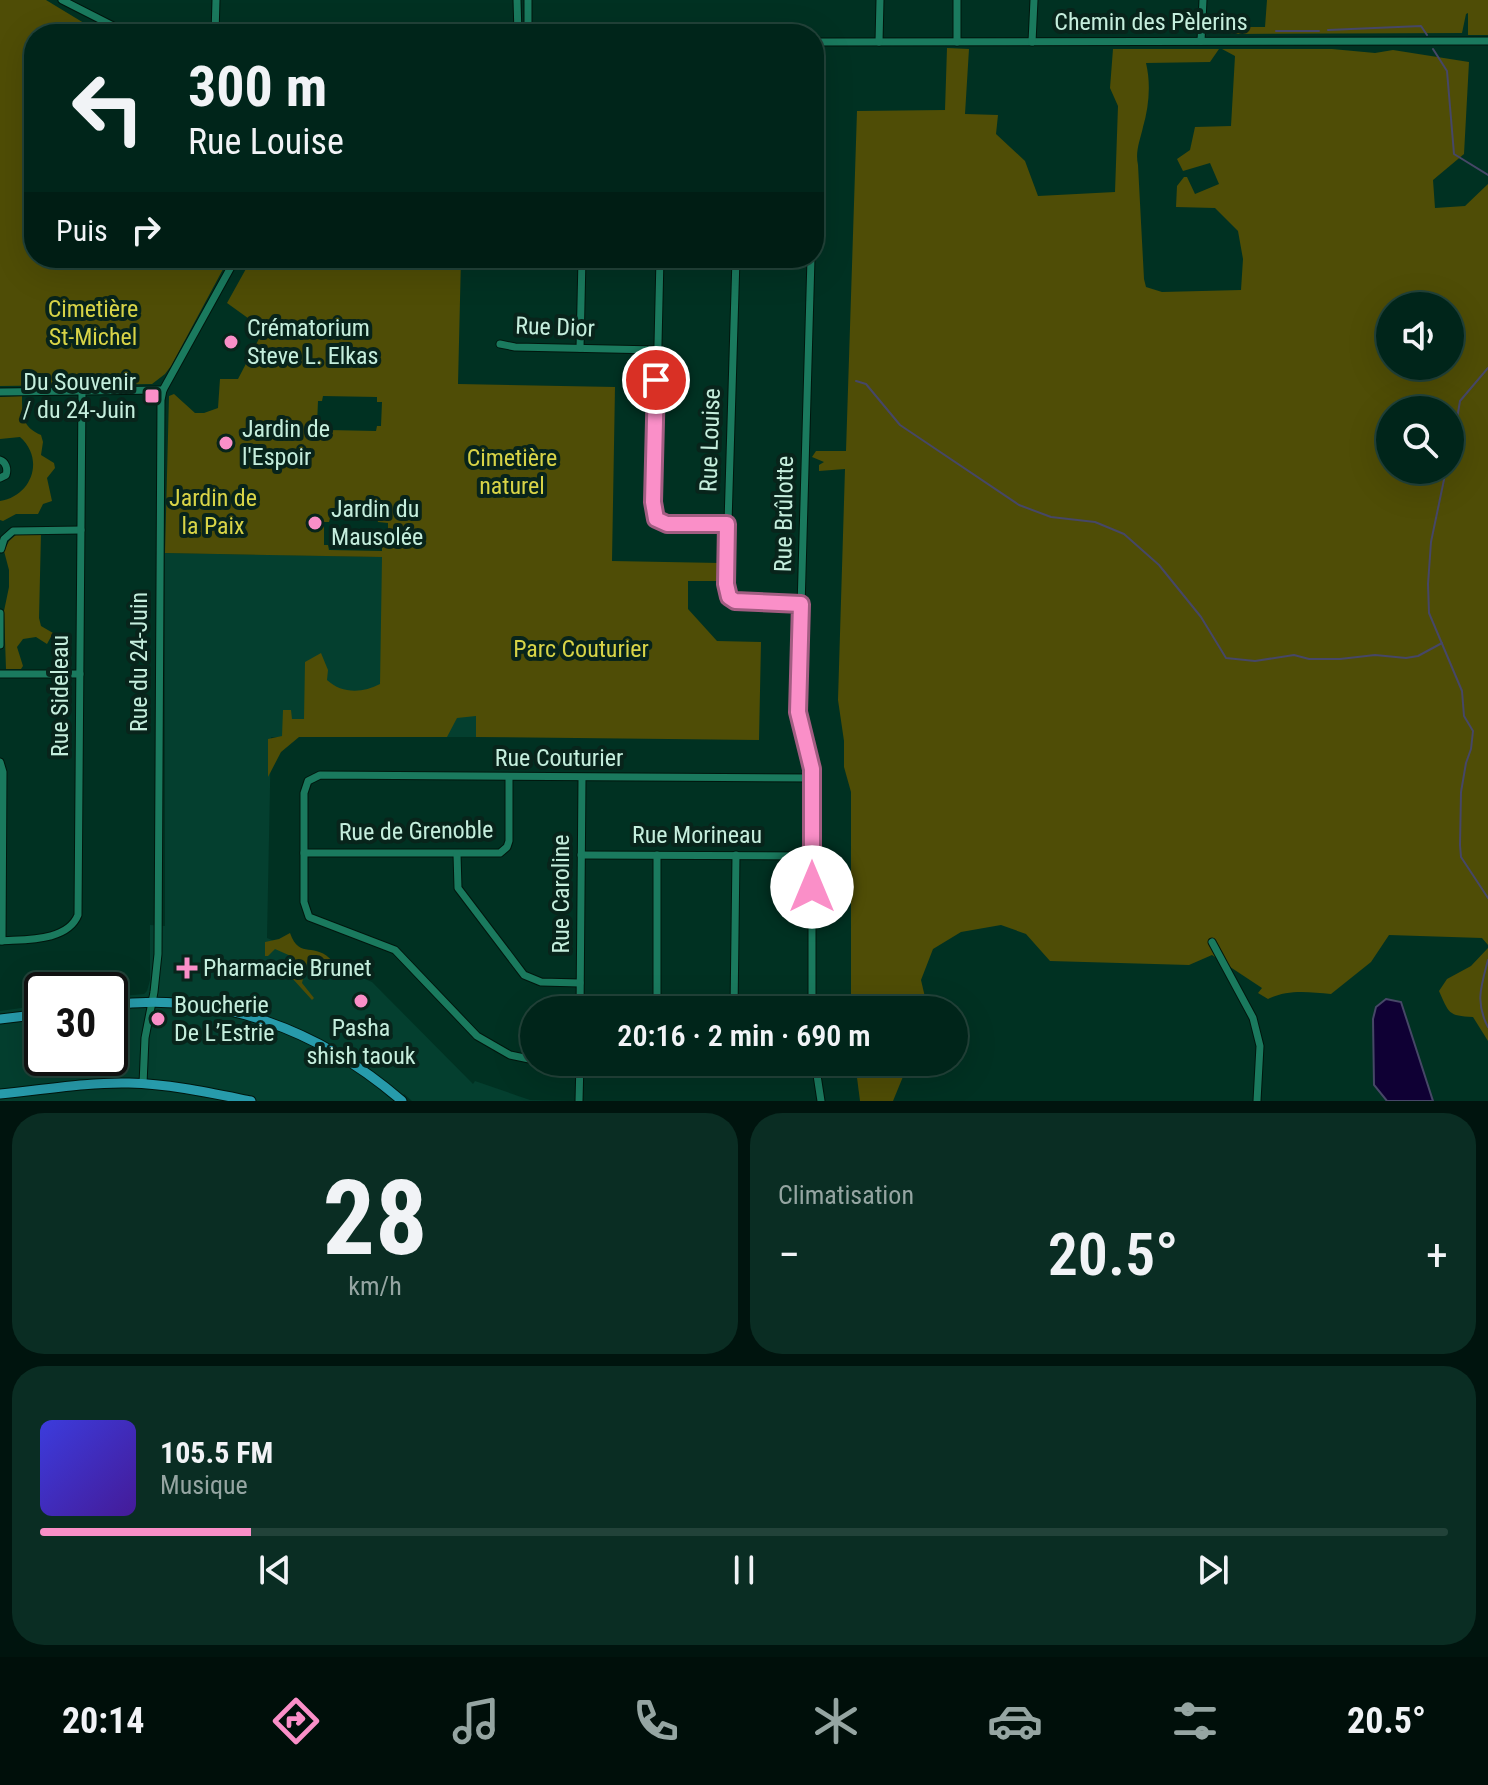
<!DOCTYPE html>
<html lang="fr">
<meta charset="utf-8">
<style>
body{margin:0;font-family:"Roboto Condensed",sans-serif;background:#0a2d23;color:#f1f3f6;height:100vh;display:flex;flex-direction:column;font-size:30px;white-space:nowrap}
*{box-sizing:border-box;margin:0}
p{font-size:26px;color:#95a5a2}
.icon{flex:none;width:44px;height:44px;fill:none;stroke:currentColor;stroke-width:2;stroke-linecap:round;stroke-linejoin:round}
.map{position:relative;height:1101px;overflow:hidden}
.side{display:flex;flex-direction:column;gap:12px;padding:12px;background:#00140e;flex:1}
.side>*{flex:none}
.guide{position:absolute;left:24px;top:24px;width:800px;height:244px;border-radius:32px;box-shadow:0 8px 32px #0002,0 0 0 2px #224239;background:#00251a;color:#f1f3f6;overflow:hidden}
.controls{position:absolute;left:1376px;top:292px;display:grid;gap:16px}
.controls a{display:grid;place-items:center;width:88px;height:88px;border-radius:50%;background:#00251a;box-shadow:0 8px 32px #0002,0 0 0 2px #224239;font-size:40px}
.speed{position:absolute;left:24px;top:972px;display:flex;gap:16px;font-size:40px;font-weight:700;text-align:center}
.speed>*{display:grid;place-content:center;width:104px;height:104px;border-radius:50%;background:#00251a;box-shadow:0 8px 32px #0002,0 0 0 2px #224239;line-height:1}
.speed .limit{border:4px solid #111;border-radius:12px;background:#fff;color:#111}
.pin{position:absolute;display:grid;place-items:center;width:68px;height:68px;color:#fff;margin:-34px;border:4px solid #fff;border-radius:50%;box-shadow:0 2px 8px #0007}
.me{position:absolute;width:88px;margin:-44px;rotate:0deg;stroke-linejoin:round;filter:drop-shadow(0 0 6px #0008)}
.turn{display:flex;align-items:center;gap:28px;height:168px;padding:0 32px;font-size:36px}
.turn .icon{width:104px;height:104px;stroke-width:2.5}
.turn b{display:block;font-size:56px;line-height:68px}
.then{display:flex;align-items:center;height:76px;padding:0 32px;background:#0003;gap:16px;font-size:30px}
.big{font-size:60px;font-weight:600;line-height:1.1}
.side .widget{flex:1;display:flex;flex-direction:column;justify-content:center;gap:12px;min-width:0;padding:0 28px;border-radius:32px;background:#0a2d23}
.side .dial{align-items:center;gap:0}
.dial b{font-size:104px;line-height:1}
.song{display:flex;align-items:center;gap:24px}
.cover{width:96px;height:96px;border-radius:12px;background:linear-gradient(135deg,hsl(240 70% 55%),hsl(260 70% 35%))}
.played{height:8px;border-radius:4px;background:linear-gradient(90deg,#fa8fc8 15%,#224239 15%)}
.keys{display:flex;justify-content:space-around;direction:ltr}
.heat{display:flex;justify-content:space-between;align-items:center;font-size:44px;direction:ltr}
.side .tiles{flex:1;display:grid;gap:12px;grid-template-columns:1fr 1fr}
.widget:last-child{grid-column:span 2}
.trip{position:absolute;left:520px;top:996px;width:448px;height:80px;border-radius:40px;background:#00251a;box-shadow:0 8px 32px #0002,0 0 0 2px #224239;font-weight:600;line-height:80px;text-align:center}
.tab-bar{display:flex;height:128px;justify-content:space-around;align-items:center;background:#000f0a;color:#95a5a2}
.tab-bar .icon{width:56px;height:56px}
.tab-bar .current{color:#fa8fc8}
.tab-bar b{font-size:36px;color:#f1f3f6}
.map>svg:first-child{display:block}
.built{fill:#043f2f}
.green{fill:#4f4d06;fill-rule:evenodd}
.water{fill:#0f0034;stroke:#464767;stroke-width:2}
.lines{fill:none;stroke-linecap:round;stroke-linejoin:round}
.stream{stroke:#464767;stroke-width:2}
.minor-casing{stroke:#00160d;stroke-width:9}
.major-casing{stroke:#00160d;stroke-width:11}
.minor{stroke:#1a7a5e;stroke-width:7}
.major{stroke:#279bab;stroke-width:9}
.route-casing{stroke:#a25d82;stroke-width:20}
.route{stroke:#fa8fc8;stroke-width:14}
.poi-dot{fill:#fa8fc8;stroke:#08241b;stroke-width:3}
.labels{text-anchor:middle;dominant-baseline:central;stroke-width:8;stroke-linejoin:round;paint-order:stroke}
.street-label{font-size:24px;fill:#c5eedd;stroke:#08241b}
.park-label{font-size:24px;fill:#d8d447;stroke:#08241b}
.poi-label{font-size:24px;fill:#c5eedd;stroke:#08241b;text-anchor:start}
</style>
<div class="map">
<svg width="1488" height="1101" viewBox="0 0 1488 1101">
<rect width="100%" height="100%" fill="#003122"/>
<path class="built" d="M165 553 494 559 491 737H271L267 938 372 982 473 1084 475 1081 530 1100 575 1101H412L404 1094 401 1101H0V1011L42 1005V1058H110V997L144 994 147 991 150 980V925L165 926Z"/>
<g class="green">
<path d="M0 0H46L102 34H34V258H229L171 366 165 374 152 384 0 386Z"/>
<path d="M1267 0H1488V35H1468V13L1466 14 1462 33 1231 34 1239 27H1265Z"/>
<path d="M947 48 969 49 965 114 998 115 996 134 1025 161 1038 196 1115 192 1118 106 1110 88 1113 49H1219L1210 62 1146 63C1151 84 1149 106 1143 127 1140 141 1135 151 1138 165L1144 279 1146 287 1162 292 1241 290 1243 259 1238 231 1215 208 1176 207 1177 186 1184 177H1187L1195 194 1219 184 1210 163 1183 171 1177 159 1190 150 1195 127 1231 126 1235 56 1222 49H1332L1375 53 1393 50 1469 62 1464 154 1433 180 1435 208 1465 206 1488 184V945L1482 938 1389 935 1371 962 1331 994C1309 992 1288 989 1268 999L1258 993 1262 988 1212 955 1189 965 1050 961 1026 934 1001 925 961 932 933 949 921 980 928 1010H851V792L844 767V741L838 700 845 469 819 471V465L824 462 812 457 816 451H846L857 111 945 110ZM1390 306H1450V366H1390ZM1390 410H1450V470H1390Z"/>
<path d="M256 258H461L458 384 615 387 612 561 720 563V581H688V609L717 641 761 642 759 740 476 737V716L457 718 447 737H299L281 752 268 777V739L282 736 283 710H291L292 719H304L305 662 321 653 328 670 327 680C342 694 363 693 380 684L382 557 165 553 169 396 174 394 195 413H204L218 408 220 379H238L262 333 252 321 227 303 247 267ZM323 396 377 397V402H382L381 426H377L376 431 328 430V425H317L318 401H322ZM330 518H377L378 522 388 523V545H382V551L329 550 328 545H324V522H329Z"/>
<path d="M22 396C22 415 22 427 41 435L43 442 41 455 54 463 55 468 47 478 52 501 43 504 38 514H16L3 521 0 520V501C32 496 45 459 20 437L0 439V397Z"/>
<path d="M41 533 39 618 41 626 53 633 47 644 36 637 23 639 17 647 23 666 21 669H6L4 611 9 587V570L4 551 9 541 17 534Z"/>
<path d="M290 933C300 961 315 940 333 962V968L308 959 302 983 314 998 312 1000 292 978 293 957 275 949 268 956H265V942L279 939Z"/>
<path d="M1488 948V1041L1473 1017C1448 1016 1449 1013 1439 991L1447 979 1471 966Z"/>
<path d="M855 1062H909L893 1101H860Z"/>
</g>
<path class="water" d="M1386 999 1401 1002 1433 1101H1387L1374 1085 1373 1019 1376 1007Z"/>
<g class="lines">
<g class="stream">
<path d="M1328 30 1421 26 1427 35"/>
<path d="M1276 31H1319"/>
<path d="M1433 49 1447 71 1454 154 1488 175"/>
<path d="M856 381 866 384 900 425 1019 505 1051 517 1095 522 1124 534 1159 565 1201 617 1226 658 1255 661 1294 655 1309 659H1340L1375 655 1406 658 1418 656 1442 643"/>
<path d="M1450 460 1460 401 1488 368"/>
<path d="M1446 470 1431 542 1428 584 1429 613 1462 691 1464 716 1473 731 1471 749 1466 763 1461 792 1460 845 1461 857 1488 898"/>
<path d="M1488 960C1481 986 1475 1003 1488 1027"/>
</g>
<defs>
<g id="minor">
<path d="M62 0 129 34"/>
<path d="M517 0 518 34"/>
<path d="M528 0V34"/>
<path d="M957 0V42"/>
<path d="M215 34 216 0"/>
<path d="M1201 41 1203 0"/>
<path d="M814 42 1488 41"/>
<path d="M879 42 880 0"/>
<path d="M1032 42 1034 0"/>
<path d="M660 258 654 515 660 522 667 524H727"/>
<path d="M736 258 726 589 729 597 735 601 801 604"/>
<path d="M811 258 798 712 812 778V1010"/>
<path d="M502 263V258"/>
<path d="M500 344 515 347 657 350"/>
<path d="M580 348 582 258"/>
<path d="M0 392 163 390"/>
<path d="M0 460C6 462 8 469 6 475L0 478"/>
<path d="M1 549 4 539 13 531 81 530"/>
<path d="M0 645V613"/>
<path d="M0 674H80"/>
<path d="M0 762 3 772 2 941"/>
<path d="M304 853H500L507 847 509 841V778"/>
<path d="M457 854 458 888 524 975 541 982 580 983"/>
<path d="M581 855 812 856"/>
<path d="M0 941C25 939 67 942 78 915L82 390"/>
<path d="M1212 942 1253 1018 1260 1046 1257 1101"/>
<path d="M580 1010 582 778"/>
<path d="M657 1010V855"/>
<path d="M734 1010 736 855"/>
<path d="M534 1060 510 1055 477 1036 395 950 309 917 304 902V793L308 781 320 775 812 778"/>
<path d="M815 1062 821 1101"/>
<path d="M143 1084 145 1038 154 992 158 954 161 400 163 390 236 258"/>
<path d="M579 1101 580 1062"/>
</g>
<g id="major">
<path d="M110 1005C218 991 320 1030 402 1101"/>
<path d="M0 1019 42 1014"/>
<path d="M0 1094C43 1090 86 1082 129 1083 170 1084 211 1093 251 1101"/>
</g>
</defs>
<use href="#minor" class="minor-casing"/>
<use href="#major" class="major-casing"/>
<use href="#minor" class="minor"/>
<use href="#major" class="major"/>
</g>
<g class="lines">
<defs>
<path id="route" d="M656 380 653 502 656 519 667 524H727L726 584 729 597 735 601 801 604 798 712 812 769V887"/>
</defs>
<use href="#route" class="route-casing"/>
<use href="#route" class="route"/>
</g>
<g class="poi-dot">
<circle cx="231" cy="342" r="8"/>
<rect x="144" y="388" width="16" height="16" rx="4"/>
<circle cx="226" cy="443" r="8"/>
<circle cx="315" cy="523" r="8"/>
<path d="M183 956h8v8h8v8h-8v8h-8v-8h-8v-8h8z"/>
<circle cx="361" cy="1001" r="8"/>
<circle cx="158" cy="1019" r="8"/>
</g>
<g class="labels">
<g class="street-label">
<text x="1151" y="22">Chemin des Pèlerins</text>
<text transform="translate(555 327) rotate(2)">Rue Dior</text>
<text transform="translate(710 440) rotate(-88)">Rue Louise</text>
<text transform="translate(784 514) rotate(-89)">Rue Brûlotte</text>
<text transform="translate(139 662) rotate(-90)">Rue du 24-Juin</text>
<text transform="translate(60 696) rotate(-90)">Rue Sideleau</text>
<text x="559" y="758">Rue Couturier</text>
<text transform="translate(416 831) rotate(-1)">Rue de Grenoble</text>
<text x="697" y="835">Rue Morineau</text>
<text transform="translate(561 894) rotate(-90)">Rue Caroline</text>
</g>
<g class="park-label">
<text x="93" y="309">Cimetière<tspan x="93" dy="28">St-Michel</tspan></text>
<text x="512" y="458">Cimetière<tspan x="512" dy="28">naturel</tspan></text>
<text x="213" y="498">Jardin de<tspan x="213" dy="28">la Paix</tspan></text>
<text x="581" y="649">Parc Couturier</text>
</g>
<g class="poi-label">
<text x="247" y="328">Crématorium<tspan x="247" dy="28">Steve L. Elkas</tspan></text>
<text x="136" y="382" text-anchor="end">Du Souvenir<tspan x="136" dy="28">/ du 24-Juin</tspan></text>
<text x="242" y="429">Jardin de<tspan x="242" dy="28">l'Espoir</tspan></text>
<text x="331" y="509">Jardin du<tspan x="331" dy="28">Mausolée</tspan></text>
<text x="203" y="968">Pharmacie Brunet</text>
<text x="174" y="1005">Boucherie<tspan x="174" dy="28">De L’Estrie</tspan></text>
<text x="361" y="1028" text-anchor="middle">Pasha<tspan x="361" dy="28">shish taouk</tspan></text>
</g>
</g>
</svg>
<div class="controls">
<a><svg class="icon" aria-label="sound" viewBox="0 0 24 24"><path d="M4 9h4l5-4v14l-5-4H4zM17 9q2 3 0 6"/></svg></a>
<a><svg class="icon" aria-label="search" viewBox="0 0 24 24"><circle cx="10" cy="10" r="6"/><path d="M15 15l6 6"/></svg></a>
</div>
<div class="speed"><div class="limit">30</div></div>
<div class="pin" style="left:656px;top:380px;background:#d93025"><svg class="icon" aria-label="arrive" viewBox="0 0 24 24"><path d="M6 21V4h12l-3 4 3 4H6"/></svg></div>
<svg class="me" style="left:812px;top:887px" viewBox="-20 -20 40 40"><circle r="19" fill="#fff"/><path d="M0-13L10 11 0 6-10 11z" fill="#fa8fc8"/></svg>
<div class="trip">20:16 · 2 min · 690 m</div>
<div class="guide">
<div class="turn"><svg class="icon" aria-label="left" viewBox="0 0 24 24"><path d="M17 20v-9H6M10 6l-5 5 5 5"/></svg><div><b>300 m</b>Rue Louise</div></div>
<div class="then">Puis<svg class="icon" aria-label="right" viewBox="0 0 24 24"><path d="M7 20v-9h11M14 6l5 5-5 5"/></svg></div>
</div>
</div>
<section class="side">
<div class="tiles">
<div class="widget dial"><b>28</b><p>km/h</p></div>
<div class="widget"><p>Climatisation</p>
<div class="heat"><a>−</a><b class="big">20.5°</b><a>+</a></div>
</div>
<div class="widget">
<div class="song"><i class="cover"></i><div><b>105.5 FM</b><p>Musique</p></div></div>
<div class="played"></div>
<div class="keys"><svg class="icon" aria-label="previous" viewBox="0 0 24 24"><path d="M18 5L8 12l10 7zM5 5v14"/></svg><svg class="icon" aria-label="pause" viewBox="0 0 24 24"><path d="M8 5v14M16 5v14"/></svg><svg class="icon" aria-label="next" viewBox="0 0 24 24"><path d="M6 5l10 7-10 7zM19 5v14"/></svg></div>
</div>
</div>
</section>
<nav class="tab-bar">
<b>20:14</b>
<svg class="icon current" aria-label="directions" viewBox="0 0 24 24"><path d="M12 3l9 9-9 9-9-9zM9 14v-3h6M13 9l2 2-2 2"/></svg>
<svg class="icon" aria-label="music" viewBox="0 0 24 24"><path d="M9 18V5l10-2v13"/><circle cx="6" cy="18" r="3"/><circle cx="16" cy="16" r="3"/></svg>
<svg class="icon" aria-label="phone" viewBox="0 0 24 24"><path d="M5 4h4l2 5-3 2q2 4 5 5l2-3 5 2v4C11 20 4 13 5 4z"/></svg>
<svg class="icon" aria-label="climate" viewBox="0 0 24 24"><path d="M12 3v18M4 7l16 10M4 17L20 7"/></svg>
<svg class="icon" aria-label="car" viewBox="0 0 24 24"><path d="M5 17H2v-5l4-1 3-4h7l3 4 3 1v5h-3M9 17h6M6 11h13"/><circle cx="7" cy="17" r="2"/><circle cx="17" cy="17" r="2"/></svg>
<svg class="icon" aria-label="filters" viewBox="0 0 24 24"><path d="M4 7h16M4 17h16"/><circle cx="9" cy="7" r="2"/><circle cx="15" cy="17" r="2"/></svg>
<b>20.5°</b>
</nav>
